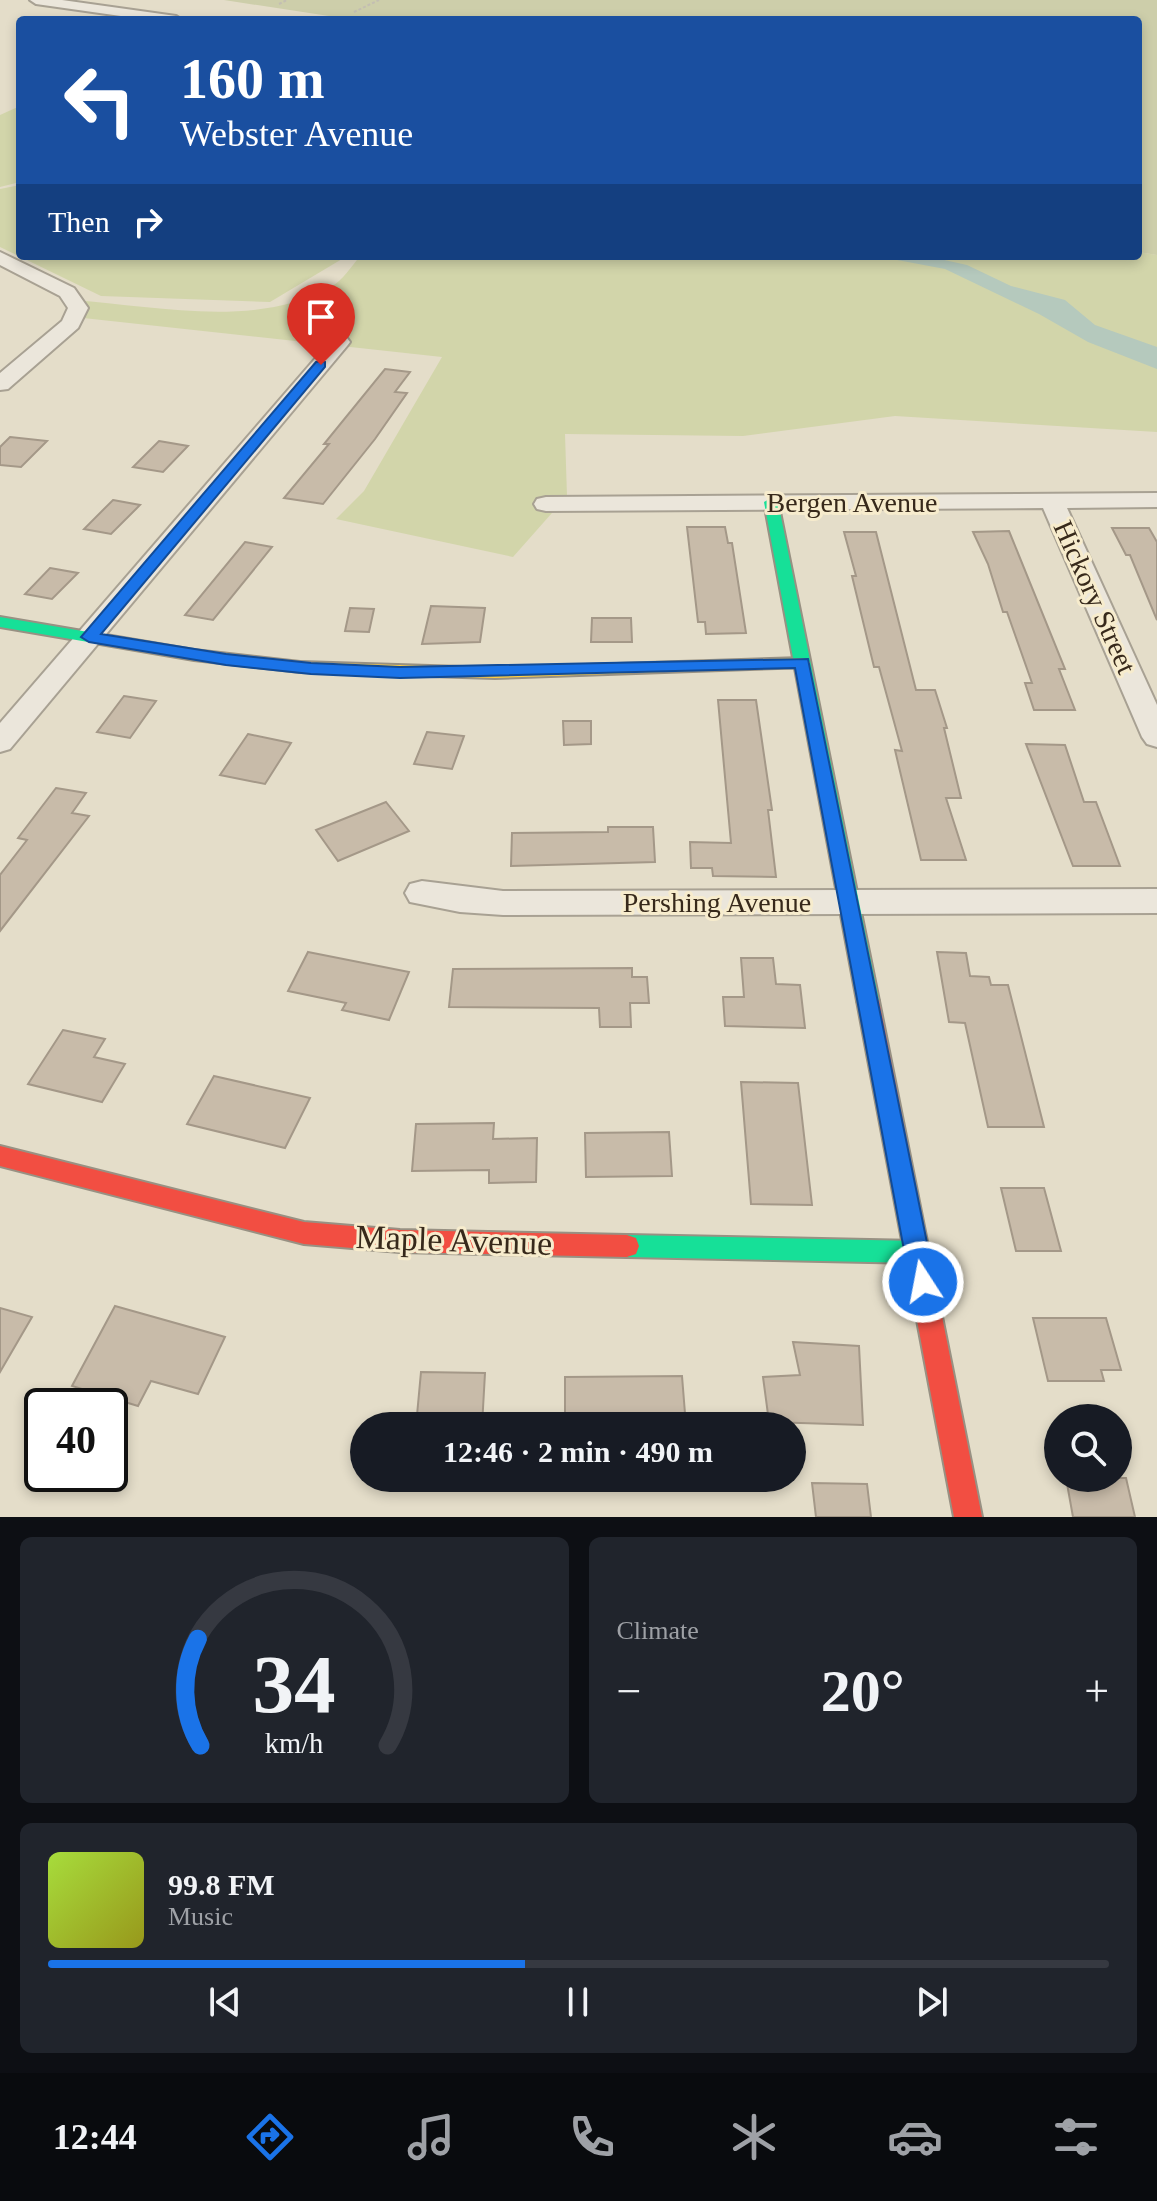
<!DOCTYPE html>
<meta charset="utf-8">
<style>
body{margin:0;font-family:Georgia,serif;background:#20242c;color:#f1f3f6;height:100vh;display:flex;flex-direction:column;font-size:30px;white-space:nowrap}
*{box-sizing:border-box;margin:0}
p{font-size:26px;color:#9ea1a6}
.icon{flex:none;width:44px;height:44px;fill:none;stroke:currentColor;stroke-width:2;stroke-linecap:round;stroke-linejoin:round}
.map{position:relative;height:1517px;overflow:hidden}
.drawer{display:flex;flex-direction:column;gap:20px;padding:20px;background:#0d0f14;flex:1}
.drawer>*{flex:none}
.hud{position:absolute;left:16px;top:16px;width:1126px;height:244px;border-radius:8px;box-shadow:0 4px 12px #0003;background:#1a4fa0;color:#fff;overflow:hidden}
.fabs{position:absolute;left:1044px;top:1404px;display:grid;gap:16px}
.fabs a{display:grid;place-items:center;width:88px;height:88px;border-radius:50%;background:#171b24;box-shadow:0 4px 12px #0003;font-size:40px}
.speed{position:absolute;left:24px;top:1388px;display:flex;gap:16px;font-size:40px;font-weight:700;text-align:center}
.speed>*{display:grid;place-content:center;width:104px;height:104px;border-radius:50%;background:#171b24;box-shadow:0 4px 12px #0003;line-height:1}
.speed .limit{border:4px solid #111;border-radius:12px;background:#fff;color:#111}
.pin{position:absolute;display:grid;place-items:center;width:68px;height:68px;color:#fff;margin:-82px -34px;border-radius:50% 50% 50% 0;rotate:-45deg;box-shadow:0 0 8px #0007}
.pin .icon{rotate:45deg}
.me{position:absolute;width:88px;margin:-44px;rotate:349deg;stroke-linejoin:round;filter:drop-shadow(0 0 6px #0008)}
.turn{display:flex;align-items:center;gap:28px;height:168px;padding:0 32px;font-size:36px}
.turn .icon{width:104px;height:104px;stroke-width:2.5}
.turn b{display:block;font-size:56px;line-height:68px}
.then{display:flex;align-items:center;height:76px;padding:0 32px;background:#0003;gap:16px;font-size:30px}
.big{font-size:60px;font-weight:700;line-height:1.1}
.drawer .widget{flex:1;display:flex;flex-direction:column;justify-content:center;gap:12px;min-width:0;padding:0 28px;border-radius:12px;background:#20242c}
.drawer .dial{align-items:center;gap:0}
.dial svg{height:208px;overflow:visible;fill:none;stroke:#363941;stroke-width:7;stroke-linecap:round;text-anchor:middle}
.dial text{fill:#f1f3f6;stroke:none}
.song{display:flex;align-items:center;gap:24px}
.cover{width:96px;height:96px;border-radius:12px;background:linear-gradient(135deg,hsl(80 70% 55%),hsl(60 70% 35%))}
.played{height:8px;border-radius:4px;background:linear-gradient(90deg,#1a73e8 45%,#363941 45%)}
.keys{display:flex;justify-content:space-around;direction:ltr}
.heat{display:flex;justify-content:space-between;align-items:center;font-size:44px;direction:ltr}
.drawer .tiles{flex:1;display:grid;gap:20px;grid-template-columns:1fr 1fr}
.widget:last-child{grid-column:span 2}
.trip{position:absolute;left:350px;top:1412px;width:456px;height:80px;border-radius:40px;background:#171b24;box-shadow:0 4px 12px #0003;font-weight:700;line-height:80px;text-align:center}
.tab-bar{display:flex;height:128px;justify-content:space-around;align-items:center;background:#090b0e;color:#9ea1a6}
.tab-bar .icon{width:56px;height:56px}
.tab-bar .active{color:#1a73e8}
.tab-bar b{font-size:36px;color:#f1f3f6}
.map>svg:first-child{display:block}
.green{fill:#d2d5aa}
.cemetery{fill:#cdceaa}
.water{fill:#b5c9bd}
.building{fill:#c8bba9;stroke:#a49888;stroke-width:2}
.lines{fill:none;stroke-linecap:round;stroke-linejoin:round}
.street-casing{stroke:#a8a193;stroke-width:4}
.fast-casing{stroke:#989183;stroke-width:4}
.slow-casing{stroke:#989183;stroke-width:4}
.jam-casing{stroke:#989183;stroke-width:4}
.path{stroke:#c3beb2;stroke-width:2;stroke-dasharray:3 2;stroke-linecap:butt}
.street{fill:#ebe6db;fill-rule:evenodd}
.fast{fill:#16e098;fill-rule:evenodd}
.slow{fill:#ffcf43;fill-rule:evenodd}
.jam{fill:#f24e42;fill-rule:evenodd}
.route{fill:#1a73e8;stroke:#114b97;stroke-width:2}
.labels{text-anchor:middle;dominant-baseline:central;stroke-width:6;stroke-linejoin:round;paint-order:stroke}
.street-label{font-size:28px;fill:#37291b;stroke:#f7eccd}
.near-street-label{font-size:34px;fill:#37291b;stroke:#f7eccd}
</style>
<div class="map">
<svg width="1157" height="1517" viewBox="0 0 1157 1517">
<rect width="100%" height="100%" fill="#e4ddc9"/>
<g class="green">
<path d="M20 106V182L0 187V115Z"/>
<path d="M20 185V256H347L270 302 101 296 0 247V189Z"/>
<path d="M1138 252 1157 255V432L895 416 743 436 565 434 567 496 513 557 336 519 364 491 442 357 74 317V300C155 306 256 329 331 287 342 281 352 266 360 256H1138Z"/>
</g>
<path class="cemetery" d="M224 0H1157V255L1138 252V20H355Z"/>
<path class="water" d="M876 256H926L967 265 1011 286 1065 300 1095 325 1157 347V369L1088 342 1039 314 945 269Z"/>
<g class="building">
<path d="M385 369 410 372 395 392 407 393 375 439 323 504 284 498 329 444H324Z"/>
<path d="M10 437 47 441 21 467 0 465V447Z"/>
<path d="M159 441 188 446 163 472 133 467Z"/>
<path d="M113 500 140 505 111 534 84 529Z"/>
<path d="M687 527H725L728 543H732L746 633 706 634 705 622H698Z"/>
<path d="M1112 528H1149L1157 542V620L1130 555H1126Z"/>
<path d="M1009 531 1065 669H1059L1075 710H1034L1025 683H1032L1007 612H1003L988 564 973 532Z"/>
<path d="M844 532H876L916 690H935L947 728H944L961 798H946L966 860H921L895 750 902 751 879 667H874L852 576H856Z"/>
<path d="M245 542 272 547 213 620 185 615Z"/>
<path d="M50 568 78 573 52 599 25 594Z"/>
<path d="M431 606 485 608 480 642 422 644Z"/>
<path d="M350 608 374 609 369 632 345 631Z"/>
<path d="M592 618H631L632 642H591Z"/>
<path d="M124 696 156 701 130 738 97 732Z"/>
<path d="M718 700H756L772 810H768L776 877 713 876 712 868H691L690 842 731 843Z"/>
<path d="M563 721H591V744L564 745Z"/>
<path d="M427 732 464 736 452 769 414 764Z"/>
<path d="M248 734 291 743 265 784 220 775Z"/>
<path d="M1026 744 1065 745 1084 802H1096L1120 866H1073Z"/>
<path d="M56 788 86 793 72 813 89 816 0 931V875L27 840 18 838Z"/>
<path d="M386 802 409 831 338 861 316 830Z"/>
<path d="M608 827H653L655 862 511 866 512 833 608 832Z"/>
<path d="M308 952 409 972 389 1020 342 1010 346 1003 288 991Z"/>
<path d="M937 952 966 953 970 976 989 977 991 985H1008L1044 1127H988L965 1023 949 1022Z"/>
<path d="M741 958H773L776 984 800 985 805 1028 725 1026 723 997H744Z"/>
<path d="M632 968V977H647L649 1003H630L631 1027H600L599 1008 449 1007 453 969Z"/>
<path d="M63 1030 105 1039 94 1057 125 1064 102 1102 28 1084Z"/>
<path d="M214 1076 310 1098 285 1148 187 1124Z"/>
<path d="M741 1082 798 1083 812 1205 751 1204Z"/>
<path d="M494 1123 493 1139 537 1138 536 1182 489 1183V1170L412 1171 416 1124Z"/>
<path d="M669 1132 672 1176 586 1177 585 1133Z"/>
<path d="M1001 1188H1044L1061 1251H1016Z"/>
<path d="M115 1306 225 1337 198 1394 151 1381 138 1406 72 1386Z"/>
<path d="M0 1308 32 1317 0 1372Z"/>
<path d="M1033 1318H1106L1121 1370H1101L1104 1381H1048Z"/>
<path d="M793 1342 859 1346 863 1425 769 1422 763 1377 800 1375Z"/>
<path d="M421 1372 485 1373 482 1426H416Z"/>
<path d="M682 1376 686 1426H565V1377Z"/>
<path d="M1066 1478H1126L1135 1517H1073Z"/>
<path d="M812 1483 867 1484 871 1517H816Z"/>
</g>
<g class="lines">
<defs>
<g id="street">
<path d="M30 0H62L176 16 182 20H149L36 4Z"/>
<path d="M0 252 74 288 88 308 78 328 8 389 0 390V373L62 321 68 308 60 296 0 265Z"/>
<path d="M340 336 347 338 350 342 347 346 10 749 0 752V723L333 338Z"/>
<path d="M1157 493V507L1067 508 1157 705V747L1147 744 1142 737 1043 508 546 511 537 509 534 504 537 499 546 497Z"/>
<path d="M422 881 503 891 1157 889V913L503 915 460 912 410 902 405 893 410 884Z"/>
</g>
<g id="fast">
<path d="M771 498 778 502 879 1001 876 1007 868 1009 860 1007 857 1001 764 502Z"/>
<path d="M0 617 194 650 300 662 308 667 300 672 194 660 0 627Z"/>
<path d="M627 1235 917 1241 926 1244 929 1252 926 1260 917 1263 627 1257 618 1254 615 1246 618 1238Z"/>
</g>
<path id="slow" d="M802 658 808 659 810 663 808 667 495 678 300 672 292 667 300 662 495 668Z"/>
<g id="jam">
<path d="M868 993 876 995 879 1001 982 1517H954L857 1001 860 995Z"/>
<path d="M0 1146 304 1222 400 1230 627 1235 636 1238 639 1246 636 1254 627 1257 400 1252 304 1244 0 1166Z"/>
</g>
</defs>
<use href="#street" class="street-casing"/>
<use href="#fast" class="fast-casing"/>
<use href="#slow" class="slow-casing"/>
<use href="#jam" class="jam-casing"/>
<g class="path">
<path d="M279 4 287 0"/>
<path d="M354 12 379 0"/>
</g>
<use href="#street" class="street"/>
<use href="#fast" class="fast"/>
<use href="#slow" class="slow"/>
<use href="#jam" class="jam"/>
</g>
<path class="route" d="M321 361 325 362V367L101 634 226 654 311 663 400 667 808 659 935 1282 932 1290 923 1294 914 1290 910 1282 795 668 400 678 311 674 226 665 89 642 81 637 316 362Z"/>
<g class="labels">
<g class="street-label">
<text x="852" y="502">Bergen Avenue</text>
<text transform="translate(1095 597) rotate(66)">Hickory Street</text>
<text x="717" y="902">Pershing Avenue</text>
</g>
<g class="near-street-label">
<text transform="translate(454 1240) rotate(2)">Maple Avenue</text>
</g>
</g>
</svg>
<div class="fabs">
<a><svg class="icon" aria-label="search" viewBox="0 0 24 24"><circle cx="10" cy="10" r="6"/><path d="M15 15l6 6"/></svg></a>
</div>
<div class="speed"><div class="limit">40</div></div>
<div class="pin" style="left:321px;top:365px;background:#d93025"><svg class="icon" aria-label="arrive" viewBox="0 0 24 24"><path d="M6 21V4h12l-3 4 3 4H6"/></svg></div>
<svg class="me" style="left:923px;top:1282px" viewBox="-20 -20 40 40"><circle r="17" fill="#1a73e8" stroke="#fff" stroke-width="3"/><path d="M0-11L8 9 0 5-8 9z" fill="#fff"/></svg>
<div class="trip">12:46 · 2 min · 490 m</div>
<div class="hud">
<div class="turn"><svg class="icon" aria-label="left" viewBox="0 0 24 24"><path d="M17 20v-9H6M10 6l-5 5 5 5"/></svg><div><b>160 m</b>Webster Avenue</div></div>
<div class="then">Then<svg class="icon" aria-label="right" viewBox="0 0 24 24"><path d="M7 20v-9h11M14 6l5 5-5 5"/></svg></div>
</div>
</div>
<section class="drawer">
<div class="tiles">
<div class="widget dial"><svg viewBox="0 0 100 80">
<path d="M14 69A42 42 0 1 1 86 69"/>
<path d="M14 69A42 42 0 0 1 13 28" stroke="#1a73e8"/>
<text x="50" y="56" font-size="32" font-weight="700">34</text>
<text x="50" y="72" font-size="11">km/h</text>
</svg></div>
<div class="widget"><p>Climate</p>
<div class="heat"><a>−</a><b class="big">20°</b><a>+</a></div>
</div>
<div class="widget">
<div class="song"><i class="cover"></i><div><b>99.8 FM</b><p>Music</p></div></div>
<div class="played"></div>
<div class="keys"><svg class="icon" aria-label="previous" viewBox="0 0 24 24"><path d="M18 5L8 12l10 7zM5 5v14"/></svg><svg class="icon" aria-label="pause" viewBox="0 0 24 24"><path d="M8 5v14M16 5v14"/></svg><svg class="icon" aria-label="next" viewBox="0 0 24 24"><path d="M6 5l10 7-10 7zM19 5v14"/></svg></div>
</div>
</div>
</section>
<nav class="tab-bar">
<b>12:44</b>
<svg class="icon active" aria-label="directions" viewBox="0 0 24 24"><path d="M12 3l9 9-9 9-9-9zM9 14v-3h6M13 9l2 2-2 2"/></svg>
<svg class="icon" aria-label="music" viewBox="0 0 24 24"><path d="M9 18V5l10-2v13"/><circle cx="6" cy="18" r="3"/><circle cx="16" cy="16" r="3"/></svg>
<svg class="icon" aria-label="phone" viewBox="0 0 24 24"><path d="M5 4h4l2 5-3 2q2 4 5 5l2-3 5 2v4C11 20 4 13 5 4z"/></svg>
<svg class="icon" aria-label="climate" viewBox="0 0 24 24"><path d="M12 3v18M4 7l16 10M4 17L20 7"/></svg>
<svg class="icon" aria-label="car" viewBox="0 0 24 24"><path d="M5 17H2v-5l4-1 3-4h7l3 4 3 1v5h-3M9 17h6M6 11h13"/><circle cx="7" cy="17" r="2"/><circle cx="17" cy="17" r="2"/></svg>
<svg class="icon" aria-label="filters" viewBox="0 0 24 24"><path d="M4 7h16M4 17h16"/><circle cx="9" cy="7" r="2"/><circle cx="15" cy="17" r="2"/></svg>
</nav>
